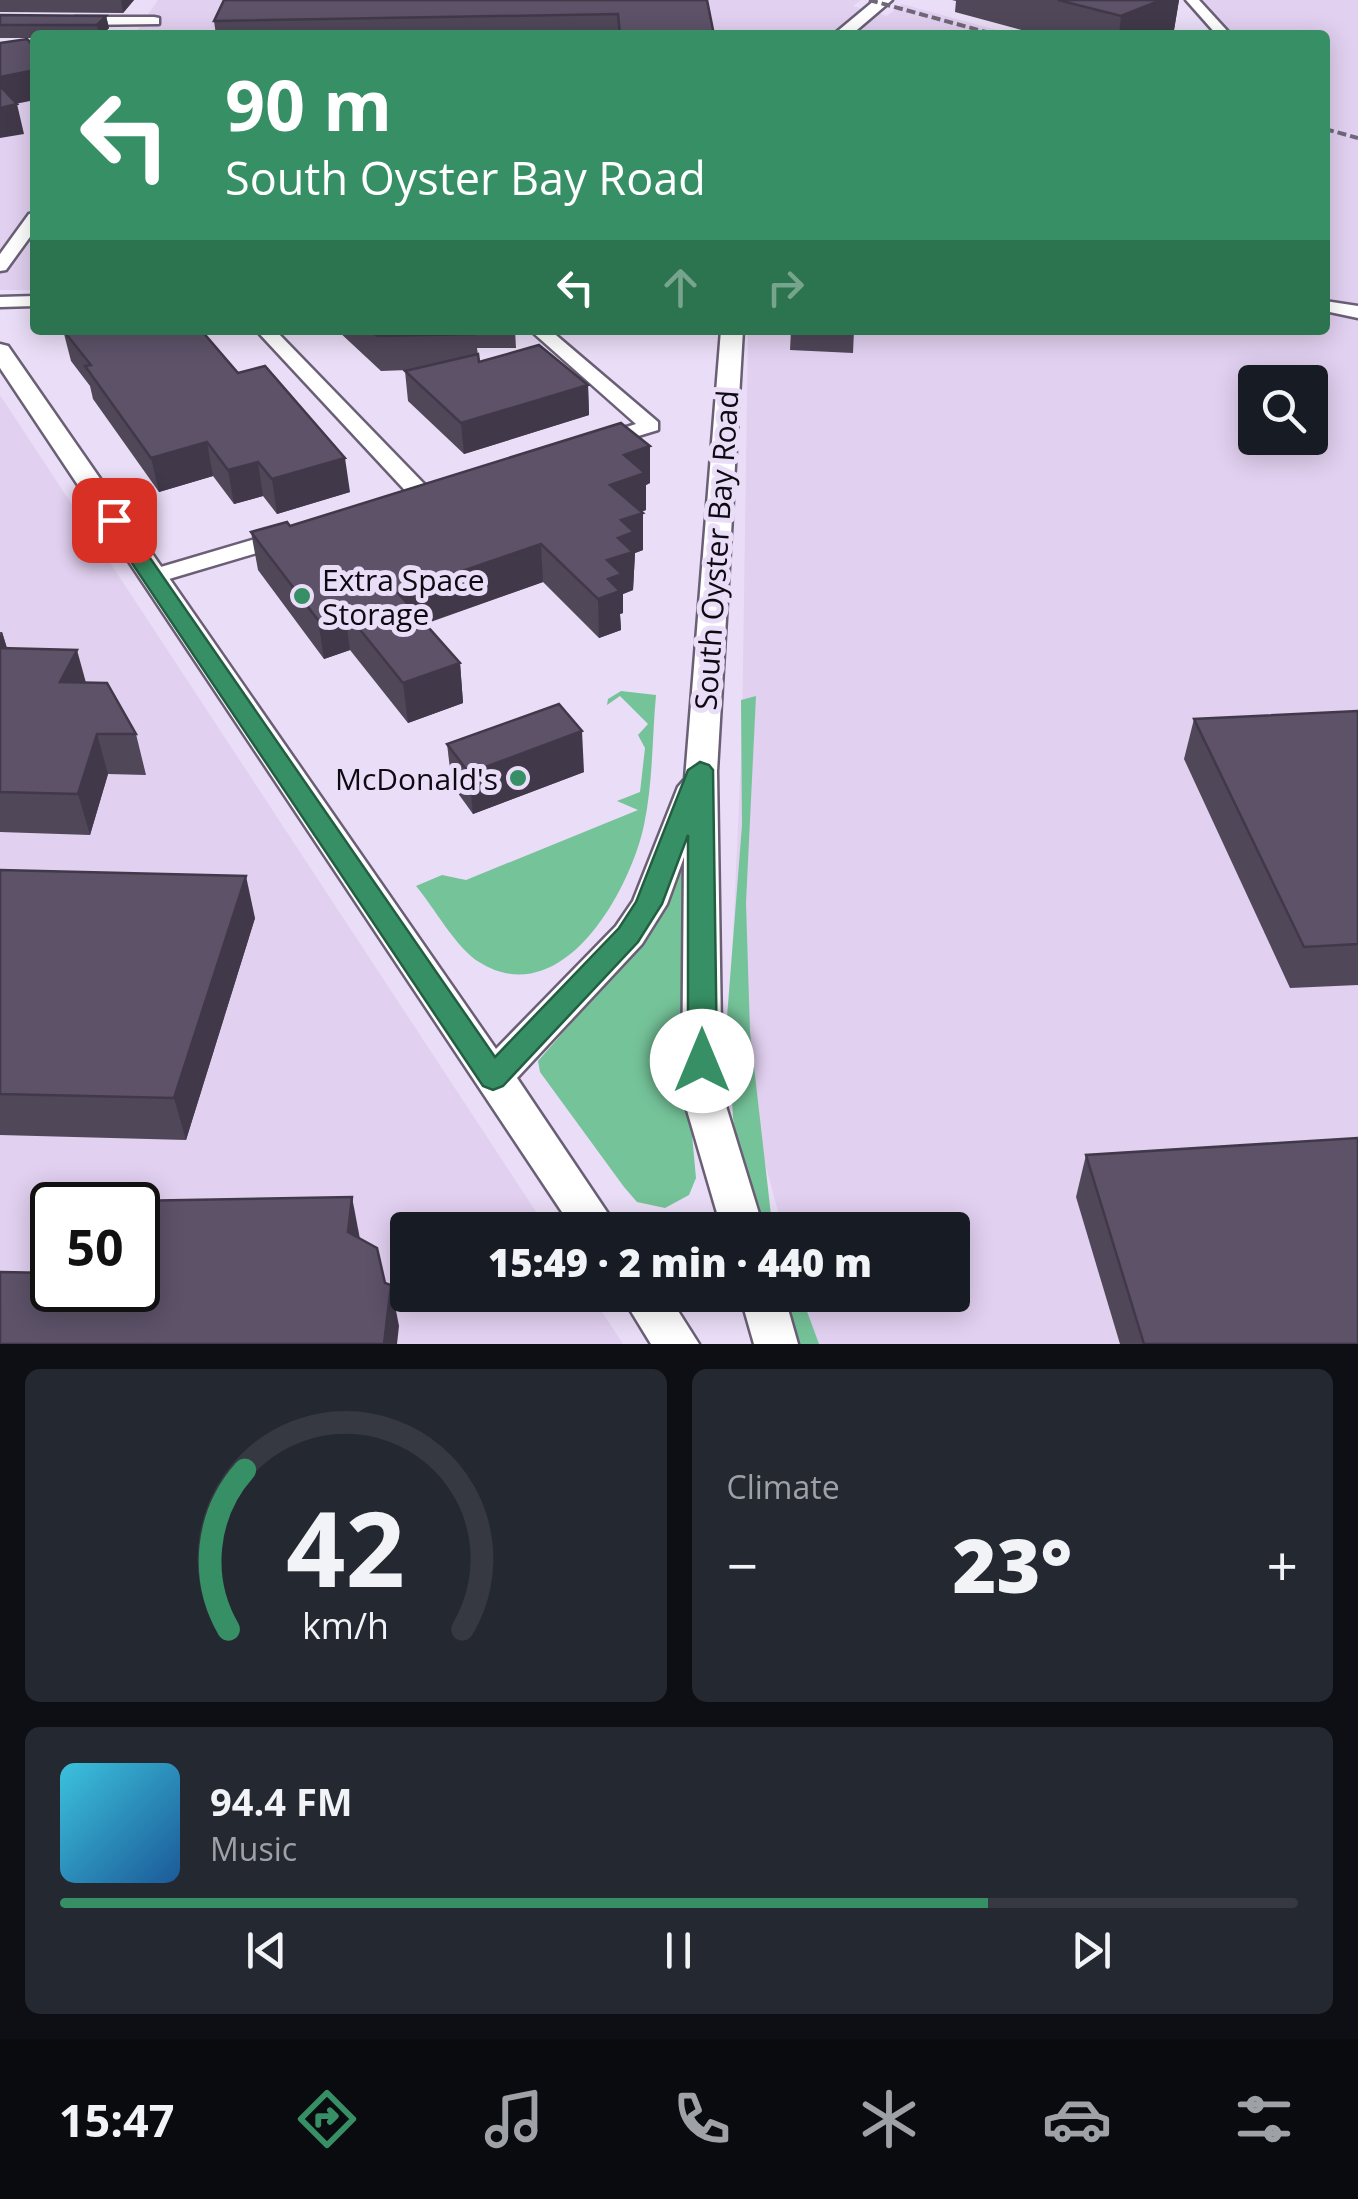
<!DOCTYPE html>
<meta charset="utf-8">
<style>
body{margin:0;font-family:"Open Sans",sans-serif;background:#242831;color:#f1f3f6;height:100vh;display:flex;flex-direction:column;font-size:38px;white-space:nowrap}
*{box-sizing:border-box;margin:0}
p{font-size:32px;color:#9ea1a6}
.icon{flex:none;width:55px;height:55px;fill:none;stroke:currentColor;stroke-width:2;stroke-linecap:round;stroke-linejoin:round}
.map{position:relative;height:1344px;overflow:hidden}
.side{display:flex;flex-direction:column;gap:25px;padding:25px;background:#0d0f14;flex:1}
.side>*{flex:none}
.top-card{position:absolute;left:30px;top:30px;width:1300px;height:305px;border-radius:10px;box-shadow:0 5px 25px #0003;background:#379065;color:#fff;overflow:hidden}
.controls{position:absolute;left:1238px;top:365px;display:grid;gap:20px}
.controls a{display:grid;place-items:center;width:90px;height:90px;border-radius:10px;background:#171b24;box-shadow:0 5px 25px #0003;font-size:50px}
.speed{position:absolute;left:30px;top:1182px;display:flex;gap:20px;font-size:50px;font-weight:700;text-align:center}
.speed>*{display:grid;place-content:center;width:130px;height:130px;border-radius:50%;background:#171b24;box-shadow:0 5px 25px #0003;line-height:1}
.speed .limit{border:5px solid #111;border-radius:15px;background:#fff;color:#111}
.pin{position:absolute;display:grid;place-items:center;width:85px;height:85px;color:#fff;margin:-42px;border-radius:20px;box-shadow:0 5px 15px #0006}
.me{position:absolute;width:110px;margin:-55px;rotate:0deg;stroke-linejoin:round;filter:drop-shadow(0 0 8px #0008)}
.turn{display:flex;align-items:center;gap:35px;height:210px;padding:0 30px;font-size:45px}
.turn .icon{width:130px;height:130px;stroke-width:2.5}
.turn b{display:block;font-size:70px;line-height:85px}
.lanes{display:flex;align-items:center;height:95px;padding:0 30px;background:#0003;justify-content:center;gap:50px;direction:ltr}
.lanes .off{opacity:.35}
.big{font-size:75px;font-weight:800;line-height:1.1}
.side .tile{flex:1;display:flex;flex-direction:column;justify-content:center;gap:15px;min-width:0;padding:0 35px;border-radius:15px;background:#242831}
.side .dial{align-items:center;gap:0}
.dial svg{height:260px;overflow:visible;fill:none;stroke:#363941;stroke-width:7;stroke-linecap:round;text-anchor:middle}
.dial text{fill:#f1f3f6;stroke:none}
.song{display:flex;align-items:center;gap:30px}
.cover{width:120px;height:120px;border-radius:15px;background:linear-gradient(135deg,hsl(190 70% 55%),hsl(210 70% 35%))}
.played{height:10px;border-radius:5px;background:linear-gradient(90deg,#379065 75%,#363941 75%)}
.keys{display:flex;justify-content:space-around;direction:ltr}
.heat{display:flex;justify-content:space-between;align-items:center;font-size:55px;direction:ltr}
.side .tiles{flex:1;display:grid;gap:25px;grid-template-columns:1fr 1fr}
.tile:last-child{grid-column:span 2}
.trip{position:absolute;left:390px;top:1212px;width:580px;height:100px;border-radius:10px;background:#171b24;box-shadow:0 5px 25px #0003;font-weight:800;line-height:100px;text-align:center}
.tab-bar{display:flex;height:160px;justify-content:space-around;align-items:center;background:#090b0e;color:#9ea1a6}
.tab-bar .icon{width:70px;height:70px}
.tab-bar .on{color:#379065}
.tab-bar b{font-size:45px;color:#f1f3f6}
.map>svg:first-child{display:block}
.built{fill:#e1d0f0;fill-rule:evenodd}
.green{fill:#75c399}
.lines{fill:none;stroke-linecap:round;stroke-linejoin:round}
.minor-casing{stroke:#6a5f75;stroke-width:5}
.major-casing{stroke:#6a5f75;stroke-width:5}
.minor{fill:#fff;fill-rule:evenodd}
.major{fill:#fff;fill-rule:evenodd}
.rail{stroke:#706878;stroke-width:4;stroke-dasharray:9 4;stroke-linecap:butt}
.wall{fill:#504759}
.shaded-wall{fill:#413949}
.building{fill:#5d5268;stroke:#413949;stroke-width:2.5}
.route{fill:#379065;stroke:#245e42;stroke-width:2.5}
.poi-dot{fill:#379065;stroke:#eaddf7;stroke-width:4}
.labels{text-anchor:middle;dominant-baseline:central;stroke-width:10;stroke-linejoin:round;paint-order:stroke}
.street-label{font-size:30px;fill:#0e0a12;stroke:#eaddf7}
.poi-label{font-size:30px;fill:#0e0a12;stroke:#eaddf7;text-anchor:start}
</style>
<div class="map">
<svg width="1358" height="1344" viewBox="0 0 1358 1344">
<rect width="100%" height="100%" fill="#eaddf7"/>
<g class="built">
<path d="M158 0H861L853 6 887 16 902 4 1015 35H134Z"/>
<path d="M1189 0H1358V1344H813L800 1295H952V1230H783L729 1028 742 736 748 330H1325V35H1220ZM1255 382H1310V438H1255Z"/>
<path d="M0 61 35 62V290H0Z"/>
<path d="M0 395 548 1230H408V1295H591L623 1344H0ZM52 1205H138V1290H52Z"/>
</g>
<g class="green">
<path d="M621 691 656 695C652 738 653 783 644 825 630 891 562 1014 479 962 457 949 433 906 416 886L442 875 466 880 638 810 617 801 640 792 645 748 638 735 648 724 620 696 607 705 608 699Z"/>
<path d="M756 696 746 903 750 1032 771 1215 777 1230H753L733 1118 727 1017 742 825 741 700Z"/>
<path d="M687 855V1081L696 1178 689 1195 665 1208 637 1202 624 1187 540 1072 538 1061 647 937 664 910Z"/>
<path d="M772 1295H801L819 1344H788Z"/>
</g>
<g class="lines">
<defs>
<g id="minor">
<path d="M1186 0H1199L1231 35H1217Z"/>
<path d="M154 17 159 18V24L75 25 68 21 75 17Z"/>
<path d="M35 213V230L6 270 0 271V254L29 214Z"/>
<path d="M35 296V306L0 307V297Z"/>
<path d="M1325 301 1358 306V318L1325 311Z"/>
<path d="M256 330H275L430 490 433 495 430 500H414Z"/>
<path d="M530 330H550L658 422V430L602 447 595 445 592 441 595 437 636 424Z"/>
<path d="M286 530 294 532 297 537 294 542 152 584 140 577 144 572Z"/>
</g>
<g id="major">
<path d="M875 0H892L851 35H833Z"/>
<path d="M721 330H743L717 771 722 1093 764 1230H722L682 1093 684 857 667 904 642 944 517 1078 619 1230H574L0 368V344L8 346 496 1049 616 926 633 901 678 787 685 779Z"/>
<path d="M621 1295H668L699 1344H651Z"/>
<path d="M740 1295H784L798 1344H754Z"/>
</g>
</defs>
<use href="#minor" class="minor-casing"/>
<use href="#major" class="major-casing"/>
<use href="#minor" class="minor"/>
<use href="#major" class="major"/>
<g class="rail">
<path d="M869 0 997 35"/>
<path d="M1325 129 1358 138"/>
</g>
</g>
<g class="wall">
<path d="M0 0H134L123 13 0 12Z"/>
<path d="M707 0 714 35H216L214 21Z"/>
<path d="M952 0H1179L1174 30 1162 35H1040L955 12 956 1Z"/>
<path d="M0 15 106 16 109 28 102 35H35V38H0Z"/>
<path d="M63 330 238 373 350 492 277 514 263 496 234 504 213 476 159 492 93 399 90 386 71 361Z"/>
<path d="M337 330H515L516 348H477L479 362 588 385 589 415 464 454 408 401 405 371 408 370 381 371Z"/>
<path d="M791 330H854L853 353 790 350Z"/>
<path d="M650 483 646 485V510L641 512 643 550 635 553 633 590 623 594V613L620 614 621 630 599 638 543 582 425 624 460 663 463 703 408 723 350 650 324 659 258 570 251 532Z"/>
<path d="M0 632H2L7 648 86 682 136 734 146 775 108 774 90 835 0 832Z"/>
<path d="M1358 711V985L1290 988 1184 759 1194 719Z"/>
<path d="M447 744 584 772 473 814 452 785Z"/>
<path d="M0 870 255 918 186 1140 0 1135Z"/>
<path d="M1086 1155 1358 1344H1120L1076 1197Z"/>
</g>
<g class="shaded-wall">
<path d="M121 0H134L123 13Z"/>
<path d="M1161 0H1179L1174 30 1162 35H1119L1121 16Z"/>
<path d="M106 16 109 28 102 35H99L97 25Z"/>
<path d="M35 70V100L0 107V77Z"/>
<path d="M17 104 24 134 0 138V108Z"/>
<path d="M588 385 589 415 464 454 461 423Z"/>
<path d="M207 442 213 476 159 492 151 458Z"/>
<path d="M650 446V483L646 485V510L611 522 610 485 624 455Z"/>
<path d="M345 458 350 492 277 514 272 479Z"/>
<path d="M258 462 263 496 234 504 228 470Z"/>
<path d="M643 513V550L635 553 633 590 623 594V613L620 614 621 630 599 638 598 599 607 560 618 538 621 520Z"/>
<path d="M541 544 543 582 403 631 398 593Z"/>
<path d="M345 611 350 650 324 659 318 620Z"/>
<path d="M2 632 14 672 0 670V636Z"/>
<path d="M77 650 88 690 60 682Z"/>
<path d="M460 663 463 703 408 723 403 683Z"/>
<path d="M582 731 584 772 473 814 469 773Z"/>
<path d="M97 734 108 774 90 835 78 794Z"/>
<path d="M246 876 255 918 186 1140 174 1098Z"/>
<path d="M352 1197 360 1239 348 1232Z"/>
<path d="M391 1285 399 1326 397 1344H384Z"/>
</g>
<g class="building">
<path d="M224 0H707L714 35H620L618 14 214 21Z"/>
<path d="M1058 0H1161L1121 16Z"/>
<path d="M0 15 106 16 97 25H0Z"/>
<path d="M27 39 35 47V70L0 77V43Z"/>
<path d="M0 86 17 104 0 108Z"/>
<path d="M63 330H201L238 373 265 366 345 458 272 479 258 462 228 470 207 442 151 458 85 366 91 365Z"/>
<path d="M370 330H475V334L377 336Z"/>
<path d="M539 345 588 385 461 423 405 371 478 354 479 362Z"/>
<path d="M621 423 650 446 624 455 645 473 610 485 643 513 621 520 634 532 618 538 633 552 607 560 622 574 608 579 620 591 598 599 541 544 398 593 460 663 403 683 345 611 318 620 251 532 287 522 290 526Z"/>
<path d="M0 648 77 650 60 682 107 683 136 734H97L78 794 0 792Z"/>
<path d="M559 704 582 731 469 773 447 744Z"/>
<path d="M1358 711V944L1304 947 1194 719Z"/>
<path d="M0 870 246 876 174 1098 0 1094Z"/>
<path d="M1358 1138V1344H1144L1086 1155Z"/>
<path d="M352 1197 348 1232 377 1248 385 1283 391 1285 384 1344H0V1272L52 1273V1290H138V1205H129L130 1201Z"/>
</g>
<path class="route" d="M114 514 121 516 495 1057 619 928 636 902 688 770 700 762 709 765 713 770 717 1061 713 1069 702 1072 692 1069 688 1061V835L662 904 638 942 503 1086 493 1090 483 1086 103 520Z"/>
<g class="poi-dot">
<circle cx="302" cy="596" r="10"/>
<circle cx="518" cy="778" r="10"/>
</g>
<g class="labels">
<g class="street-label">
<text transform="translate(716 550) rotate(-86)">South Oyster Bay Road</text>
</g>
<g class="poi-label">
<text x="322" y="579">Extra Space<tspan x="322" dy="34">Storage</tspan></text>
<text x="498" y="778" text-anchor="end">McDonald's</text>
</g>
</g>
</svg>
<div class="controls">
<a><svg class="icon" aria-label="search" viewBox="0 0 24 24"><circle cx="10" cy="10" r="6"/><path d="M15 15l6 6"/></svg></a>
</div>
<div class="speed"><div class="limit">50</div></div>
<div class="pin" style="left:114px;top:520px;background:#d93025"><svg class="icon" aria-label="arrive" viewBox="0 0 24 24"><path d="M6 21V4h12l-3 4 3 4H6"/></svg></div>
<svg class="me" style="left:702px;top:1061px" viewBox="-20 -20 40 40"><circle r="19" fill="#fff"/><path d="M0-13L10 11 0 6-10 11z" fill="#379065"/></svg>
<div class="trip">15:49 · 2 min · 440 m</div>
<div class="top-card">
<div class="turn"><svg class="icon" aria-label="left" viewBox="0 0 24 24"><path d="M17 20v-9H6M10 6l-5 5 5 5"/></svg><div><b>90 m</b>South Oyster Bay Road</div></div>
<div class="lanes"><svg class="icon" aria-label="left" viewBox="0 0 24 24"><path d="M17 20v-9H6M10 6l-5 5 5 5"/></svg><svg class="icon off" aria-label="ahead" viewBox="0 0 24 24"><path d="M12 20V5M6 11l6-6 6 6"/></svg><svg class="icon off" aria-label="right" viewBox="0 0 24 24"><path d="M7 20v-9h11M14 6l5 5-5 5"/></svg></div>
</div>
</div>
<section class="side">
<div class="tiles">
<div class="tile dial"><svg viewBox="0 0 100 80">
<path d="M14 69A42 42 0 1 1 86 69"/>
<path d="M14 69A42 42 0 0 1 19 20" stroke="#379065"/>
<text x="50" y="56" font-size="32" font-weight="700">42</text>
<text x="50" y="72" font-size="11">km/h</text>
</svg></div>
<div class="tile"><p>Climate</p>
<div class="heat"><a>−</a><b class="big">23°</b><a>+</a></div>
</div>
<div class="tile">
<div class="song"><i class="cover"></i><div><b>94.4 FM</b><p>Music</p></div></div>
<div class="played"></div>
<div class="keys"><svg class="icon" aria-label="previous" viewBox="0 0 24 24"><path d="M18 5L8 12l10 7zM5 5v14"/></svg><svg class="icon" aria-label="pause" viewBox="0 0 24 24"><path d="M8 5v14M16 5v14"/></svg><svg class="icon" aria-label="next" viewBox="0 0 24 24"><path d="M6 5l10 7-10 7zM19 5v14"/></svg></div>
</div>
</div>
</section>
<nav class="tab-bar">
<b>15:47</b>
<svg class="icon on" aria-label="directions" viewBox="0 0 24 24"><path d="M12 3l9 9-9 9-9-9zM9 14v-3h6M13 9l2 2-2 2"/></svg>
<svg class="icon" aria-label="music" viewBox="0 0 24 24"><path d="M9 18V5l10-2v13"/><circle cx="6" cy="18" r="3"/><circle cx="16" cy="16" r="3"/></svg>
<svg class="icon" aria-label="phone" viewBox="0 0 24 24"><path d="M5 4h4l2 5-3 2q2 4 5 5l2-3 5 2v4C11 20 4 13 5 4z"/></svg>
<svg class="icon" aria-label="climate" viewBox="0 0 24 24"><path d="M12 3v18M4 7l16 10M4 17L20 7"/></svg>
<svg class="icon" aria-label="car" viewBox="0 0 24 24"><path d="M5 17H2v-5l4-1 3-4h7l3 4 3 1v5h-3M9 17h6M6 11h13"/><circle cx="7" cy="17" r="2"/><circle cx="17" cy="17" r="2"/></svg>
<svg class="icon" aria-label="filters" viewBox="0 0 24 24"><path d="M4 7h16M4 17h16"/><circle cx="9" cy="7" r="2"/><circle cx="15" cy="17" r="2"/></svg>
</nav>
